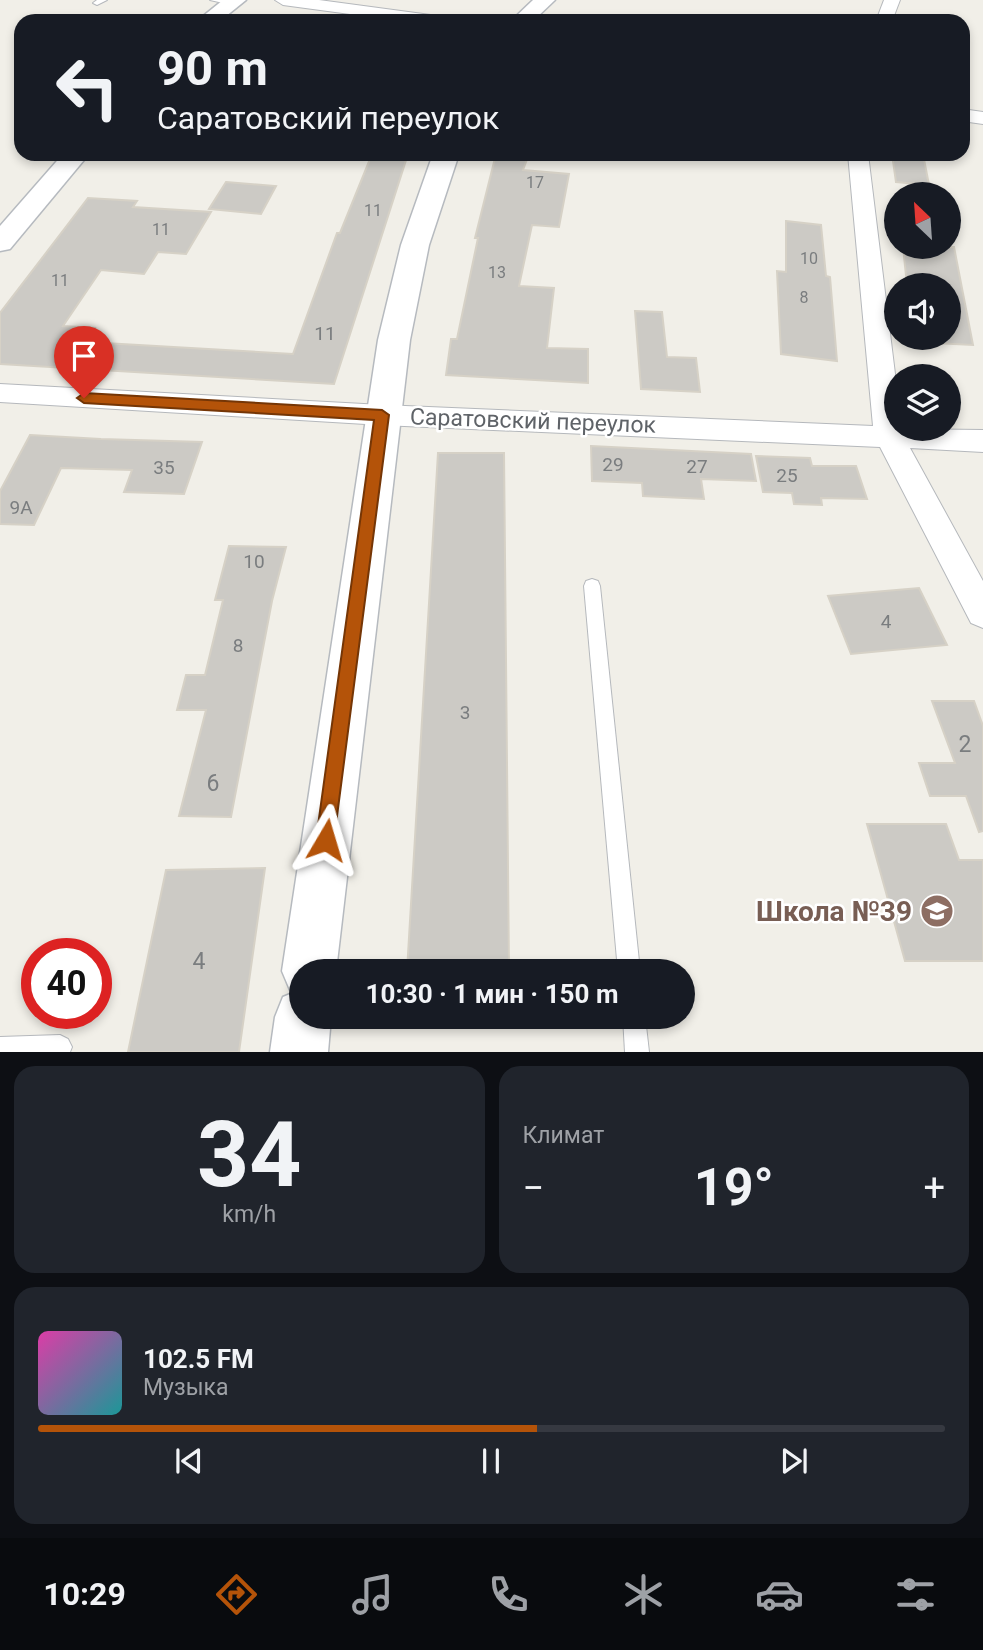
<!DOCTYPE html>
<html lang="ru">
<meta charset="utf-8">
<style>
body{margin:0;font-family:Roboto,sans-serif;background:#20242c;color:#f1f3f6;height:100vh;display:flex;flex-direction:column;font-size:26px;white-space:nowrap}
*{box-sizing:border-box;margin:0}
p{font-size:23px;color:#9ea1a6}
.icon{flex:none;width:38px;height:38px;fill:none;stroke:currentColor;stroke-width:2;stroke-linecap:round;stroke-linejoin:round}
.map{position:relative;height:1052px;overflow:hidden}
.details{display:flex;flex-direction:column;gap:14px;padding:14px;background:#0d0f14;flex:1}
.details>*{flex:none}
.banner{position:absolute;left:14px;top:14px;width:956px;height:147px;border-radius:21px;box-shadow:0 4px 10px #0003;background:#171b24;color:#f1f3f6;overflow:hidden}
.needle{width:46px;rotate:335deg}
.controls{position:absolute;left:884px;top:182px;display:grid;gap:14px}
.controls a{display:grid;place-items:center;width:77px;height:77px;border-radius:50%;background:#171b24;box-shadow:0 4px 10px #0003;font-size:35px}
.speed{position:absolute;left:21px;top:938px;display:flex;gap:14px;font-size:35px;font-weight:700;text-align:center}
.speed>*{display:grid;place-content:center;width:91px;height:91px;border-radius:50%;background:#171b24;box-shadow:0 4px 10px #0003;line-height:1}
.speed .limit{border:10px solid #d22;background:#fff;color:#111}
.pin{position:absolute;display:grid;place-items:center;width:60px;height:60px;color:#fff;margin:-72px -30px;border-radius:50% 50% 50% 0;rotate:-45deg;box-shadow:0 0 7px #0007}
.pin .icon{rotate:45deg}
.me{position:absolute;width:77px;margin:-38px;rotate:7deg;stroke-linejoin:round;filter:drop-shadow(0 0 5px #0008)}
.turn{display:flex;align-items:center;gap:24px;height:147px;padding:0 28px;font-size:32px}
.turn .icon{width:91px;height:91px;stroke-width:2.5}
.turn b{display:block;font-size:49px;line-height:60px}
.big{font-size:52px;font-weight:700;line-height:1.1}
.details .widget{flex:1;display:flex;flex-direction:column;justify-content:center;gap:10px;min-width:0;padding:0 24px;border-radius:21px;background:#20242c}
.details .dial{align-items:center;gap:0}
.dial b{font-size:91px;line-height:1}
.song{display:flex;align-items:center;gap:21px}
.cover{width:84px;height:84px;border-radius:10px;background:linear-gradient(135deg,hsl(320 70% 55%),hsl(180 70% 35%))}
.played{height:7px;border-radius:4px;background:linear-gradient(90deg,#b45309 55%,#363941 55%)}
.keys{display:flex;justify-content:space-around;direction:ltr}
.heat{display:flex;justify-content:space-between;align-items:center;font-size:38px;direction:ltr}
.details .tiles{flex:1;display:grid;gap:14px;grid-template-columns:1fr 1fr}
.widget:last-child{grid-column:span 2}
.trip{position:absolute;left:289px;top:959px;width:406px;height:70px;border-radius:35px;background:#171b24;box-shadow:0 4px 10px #0003;font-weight:700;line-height:70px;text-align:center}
.tab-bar{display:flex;height:112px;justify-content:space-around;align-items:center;background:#090b0e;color:#9ea1a6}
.tab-bar .icon{width:49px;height:49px}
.tab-bar .selected{color:#b45309}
.tab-bar b{font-size:32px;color:#f1f3f6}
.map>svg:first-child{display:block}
.building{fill:#cccac5;stroke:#d6d1c6;stroke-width:2}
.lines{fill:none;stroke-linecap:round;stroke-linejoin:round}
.lane-casing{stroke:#b5b8bc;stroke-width:2}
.street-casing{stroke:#b5b8bc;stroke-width:2}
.secondary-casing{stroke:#b6babf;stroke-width:3}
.lane{fill:#fff;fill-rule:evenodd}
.street{fill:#fff;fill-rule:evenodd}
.secondary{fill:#fff;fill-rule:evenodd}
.route{fill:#b45309;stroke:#753606;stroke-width:2}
.labels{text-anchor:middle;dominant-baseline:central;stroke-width:5;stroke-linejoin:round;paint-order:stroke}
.far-number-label{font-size:16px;fill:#7a7d7f}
.number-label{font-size:19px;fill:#7a7d7f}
.street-label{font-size:23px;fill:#5f6368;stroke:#fff}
.near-number-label{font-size:23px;fill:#7a7d7f}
.near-education-label{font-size:28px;font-weight:bold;fill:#785e54;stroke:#fff;text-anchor:end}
</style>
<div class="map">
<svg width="983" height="1052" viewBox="0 0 983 1052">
<rect width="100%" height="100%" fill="#f1efe8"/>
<g class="building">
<path d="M372 154H408L334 384 0 364V313L88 198 137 201 133 207 211 212 186 254 158 252 144 274 101 270 63 326 95 328 87 342 293 354 337 233H340Z"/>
<path d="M496 154H529L523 170 569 174 559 227 532 225 519 286 554 288 547 348 588 349V383L446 375 451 339H457L478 238H475Z"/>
<path d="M892 154H923L929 185 896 182Z"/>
<path d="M226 182 276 186 261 214 209 209Z"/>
<path d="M786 221 821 225 826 276 830 277 837 361 781 354 777 271 786 272Z"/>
<path d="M903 247H954L973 345 934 343 932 338H948V285H907Z"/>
<path d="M635 311 662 312 667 357 696 358 700 392 641 389Z"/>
<path d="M30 435 101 439 202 442 184 494 124 492 132 470 61 468 34 525 0 524V491Z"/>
<path d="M591 446 751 454 756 481 701 479 704 499 643 496 642 483 592 481Z"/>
<path d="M438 453H504L509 971H407Z"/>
<path d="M756 456 810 458 812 466H856L867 499 821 498 822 505 794 504 792 493 763 492Z"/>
<path d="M229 546 286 547 272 601 231 817 179 816 206 710H177L186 675H205L223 600H215Z"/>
<path d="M919 588 947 645 851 654 828 596Z"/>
<path d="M932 701H974L983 726V831L979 832 966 796H930L919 763H955Z"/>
<path d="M867 824H946L959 860H983V961H905Z"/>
<path d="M265 868 239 1052H128L166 870Z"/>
</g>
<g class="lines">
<defs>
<g id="lane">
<path d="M97 0H107L97 5 93 3Z"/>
<path d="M210 0H228L236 3 232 5Z"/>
<path d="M592 579 598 581 600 586 640 971H618L584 586 586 581Z"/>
<path d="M623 1017H645L649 1052H625Z"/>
<path d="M60 1035 68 1039 72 1047 70 1052H0V1037Z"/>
</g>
<g id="street">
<path d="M275 0H319L438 16 446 21H402L283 5Z"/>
<path d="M884 0H900L892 21H876Z"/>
<path d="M962 109 983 112V124L962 121Z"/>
<path d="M848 154H868L896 382V429L983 430V452L910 448 983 581V628L971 623 880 447 382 425 0 402V384L382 405 873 426Z"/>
</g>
<g id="secondary">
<path d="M223 0H246L220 21H197Z"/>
<path d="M533 0H555L533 21H511Z"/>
<path d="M63 154H89L10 249 0 251V226Z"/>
<path d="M433 154H459L429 245 410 340 336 971H301V1017H331L328 1052H270L275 1017 283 997 295 992 290 990 282 971 378 340 401 245Z"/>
</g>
</defs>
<use href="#lane" class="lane-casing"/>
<use href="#street" class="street-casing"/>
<use href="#secondary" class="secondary-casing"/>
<use href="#lane" class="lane"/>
<use href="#street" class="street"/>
<use href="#secondary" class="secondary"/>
</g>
<path class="route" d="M84 393 382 410 389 415 333 847 326 850 319 847 316 840 374 420 84 403 77 398Z"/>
<defs>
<symbol id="school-disc" viewBox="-11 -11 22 22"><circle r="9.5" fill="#8d6e63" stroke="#fff"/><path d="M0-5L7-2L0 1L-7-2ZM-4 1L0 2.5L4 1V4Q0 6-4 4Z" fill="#fff"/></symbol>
</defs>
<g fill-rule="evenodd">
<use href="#school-disc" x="918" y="892" width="38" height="38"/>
</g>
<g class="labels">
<g class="far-number-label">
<text x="535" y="182">17</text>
<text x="373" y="210">11</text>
<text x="161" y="229">11</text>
<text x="809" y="258">10</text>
<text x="497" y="272">13</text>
<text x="60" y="280">11</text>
<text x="804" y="297">8</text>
</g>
<g class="number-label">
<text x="325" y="333">11</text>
<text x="613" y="464">29</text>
<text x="697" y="466">27</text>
<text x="164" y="467">35</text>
<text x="787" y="475">25</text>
<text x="21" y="507">9А</text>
<text x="254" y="561">10</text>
<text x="886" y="621">4</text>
<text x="238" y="645">8</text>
<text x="465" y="712">3</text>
</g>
<g class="street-label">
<text transform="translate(533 421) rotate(2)">Саратовский переулок</text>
</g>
<g class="near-number-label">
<text x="965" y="744">2</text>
<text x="213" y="783">6</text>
<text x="199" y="961">4</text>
</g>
<g class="near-education-label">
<text x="912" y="911">Школа №39</text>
</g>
</g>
</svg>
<div class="controls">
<a><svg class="needle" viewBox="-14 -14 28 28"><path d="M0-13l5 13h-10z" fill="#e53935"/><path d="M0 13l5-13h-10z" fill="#9ea1a6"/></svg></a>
<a><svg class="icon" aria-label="sound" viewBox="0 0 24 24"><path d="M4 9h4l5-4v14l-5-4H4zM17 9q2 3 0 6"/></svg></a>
<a><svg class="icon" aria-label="layers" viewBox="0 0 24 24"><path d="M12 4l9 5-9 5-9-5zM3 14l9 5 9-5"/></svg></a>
</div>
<div class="speed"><div class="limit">40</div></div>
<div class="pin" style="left:84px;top:398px;background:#d93025"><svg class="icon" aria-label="arrive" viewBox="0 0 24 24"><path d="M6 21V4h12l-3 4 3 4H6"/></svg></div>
<svg class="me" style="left:326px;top:840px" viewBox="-20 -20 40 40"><path d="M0-17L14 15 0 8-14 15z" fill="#b45309" stroke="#fff" stroke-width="4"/></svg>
<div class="trip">10:30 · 1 мин · 150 m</div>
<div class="banner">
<div class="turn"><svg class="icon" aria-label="left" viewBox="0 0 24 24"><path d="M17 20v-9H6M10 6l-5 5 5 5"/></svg><div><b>90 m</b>Саратовский переулок</div></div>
</div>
</div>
<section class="details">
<div class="tiles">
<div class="widget dial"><b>34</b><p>km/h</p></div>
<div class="widget"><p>Климат</p>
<div class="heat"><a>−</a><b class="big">19°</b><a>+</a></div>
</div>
<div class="widget">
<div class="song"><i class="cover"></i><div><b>102.5 FM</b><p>Музыка</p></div></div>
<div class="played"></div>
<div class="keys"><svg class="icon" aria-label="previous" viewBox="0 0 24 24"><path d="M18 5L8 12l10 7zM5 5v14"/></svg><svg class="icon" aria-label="pause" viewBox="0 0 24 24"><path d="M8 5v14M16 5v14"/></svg><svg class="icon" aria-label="next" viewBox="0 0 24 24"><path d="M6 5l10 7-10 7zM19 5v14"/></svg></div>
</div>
</div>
</section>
<nav class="tab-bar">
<b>10:29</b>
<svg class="icon selected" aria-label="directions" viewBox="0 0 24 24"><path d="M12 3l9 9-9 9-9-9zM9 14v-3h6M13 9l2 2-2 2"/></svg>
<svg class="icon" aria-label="music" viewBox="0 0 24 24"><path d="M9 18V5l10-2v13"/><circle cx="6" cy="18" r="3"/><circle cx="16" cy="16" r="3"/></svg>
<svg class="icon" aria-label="phone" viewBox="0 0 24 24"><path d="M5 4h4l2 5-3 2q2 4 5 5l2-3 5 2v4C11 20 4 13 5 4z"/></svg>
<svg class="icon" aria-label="climate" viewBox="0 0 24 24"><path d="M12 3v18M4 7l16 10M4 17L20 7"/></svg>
<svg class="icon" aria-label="car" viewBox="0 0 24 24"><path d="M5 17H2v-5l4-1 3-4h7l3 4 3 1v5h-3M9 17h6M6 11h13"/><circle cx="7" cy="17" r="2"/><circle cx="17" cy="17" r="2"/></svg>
<svg class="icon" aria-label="filters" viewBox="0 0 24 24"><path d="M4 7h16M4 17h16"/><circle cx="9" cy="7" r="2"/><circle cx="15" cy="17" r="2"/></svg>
</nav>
